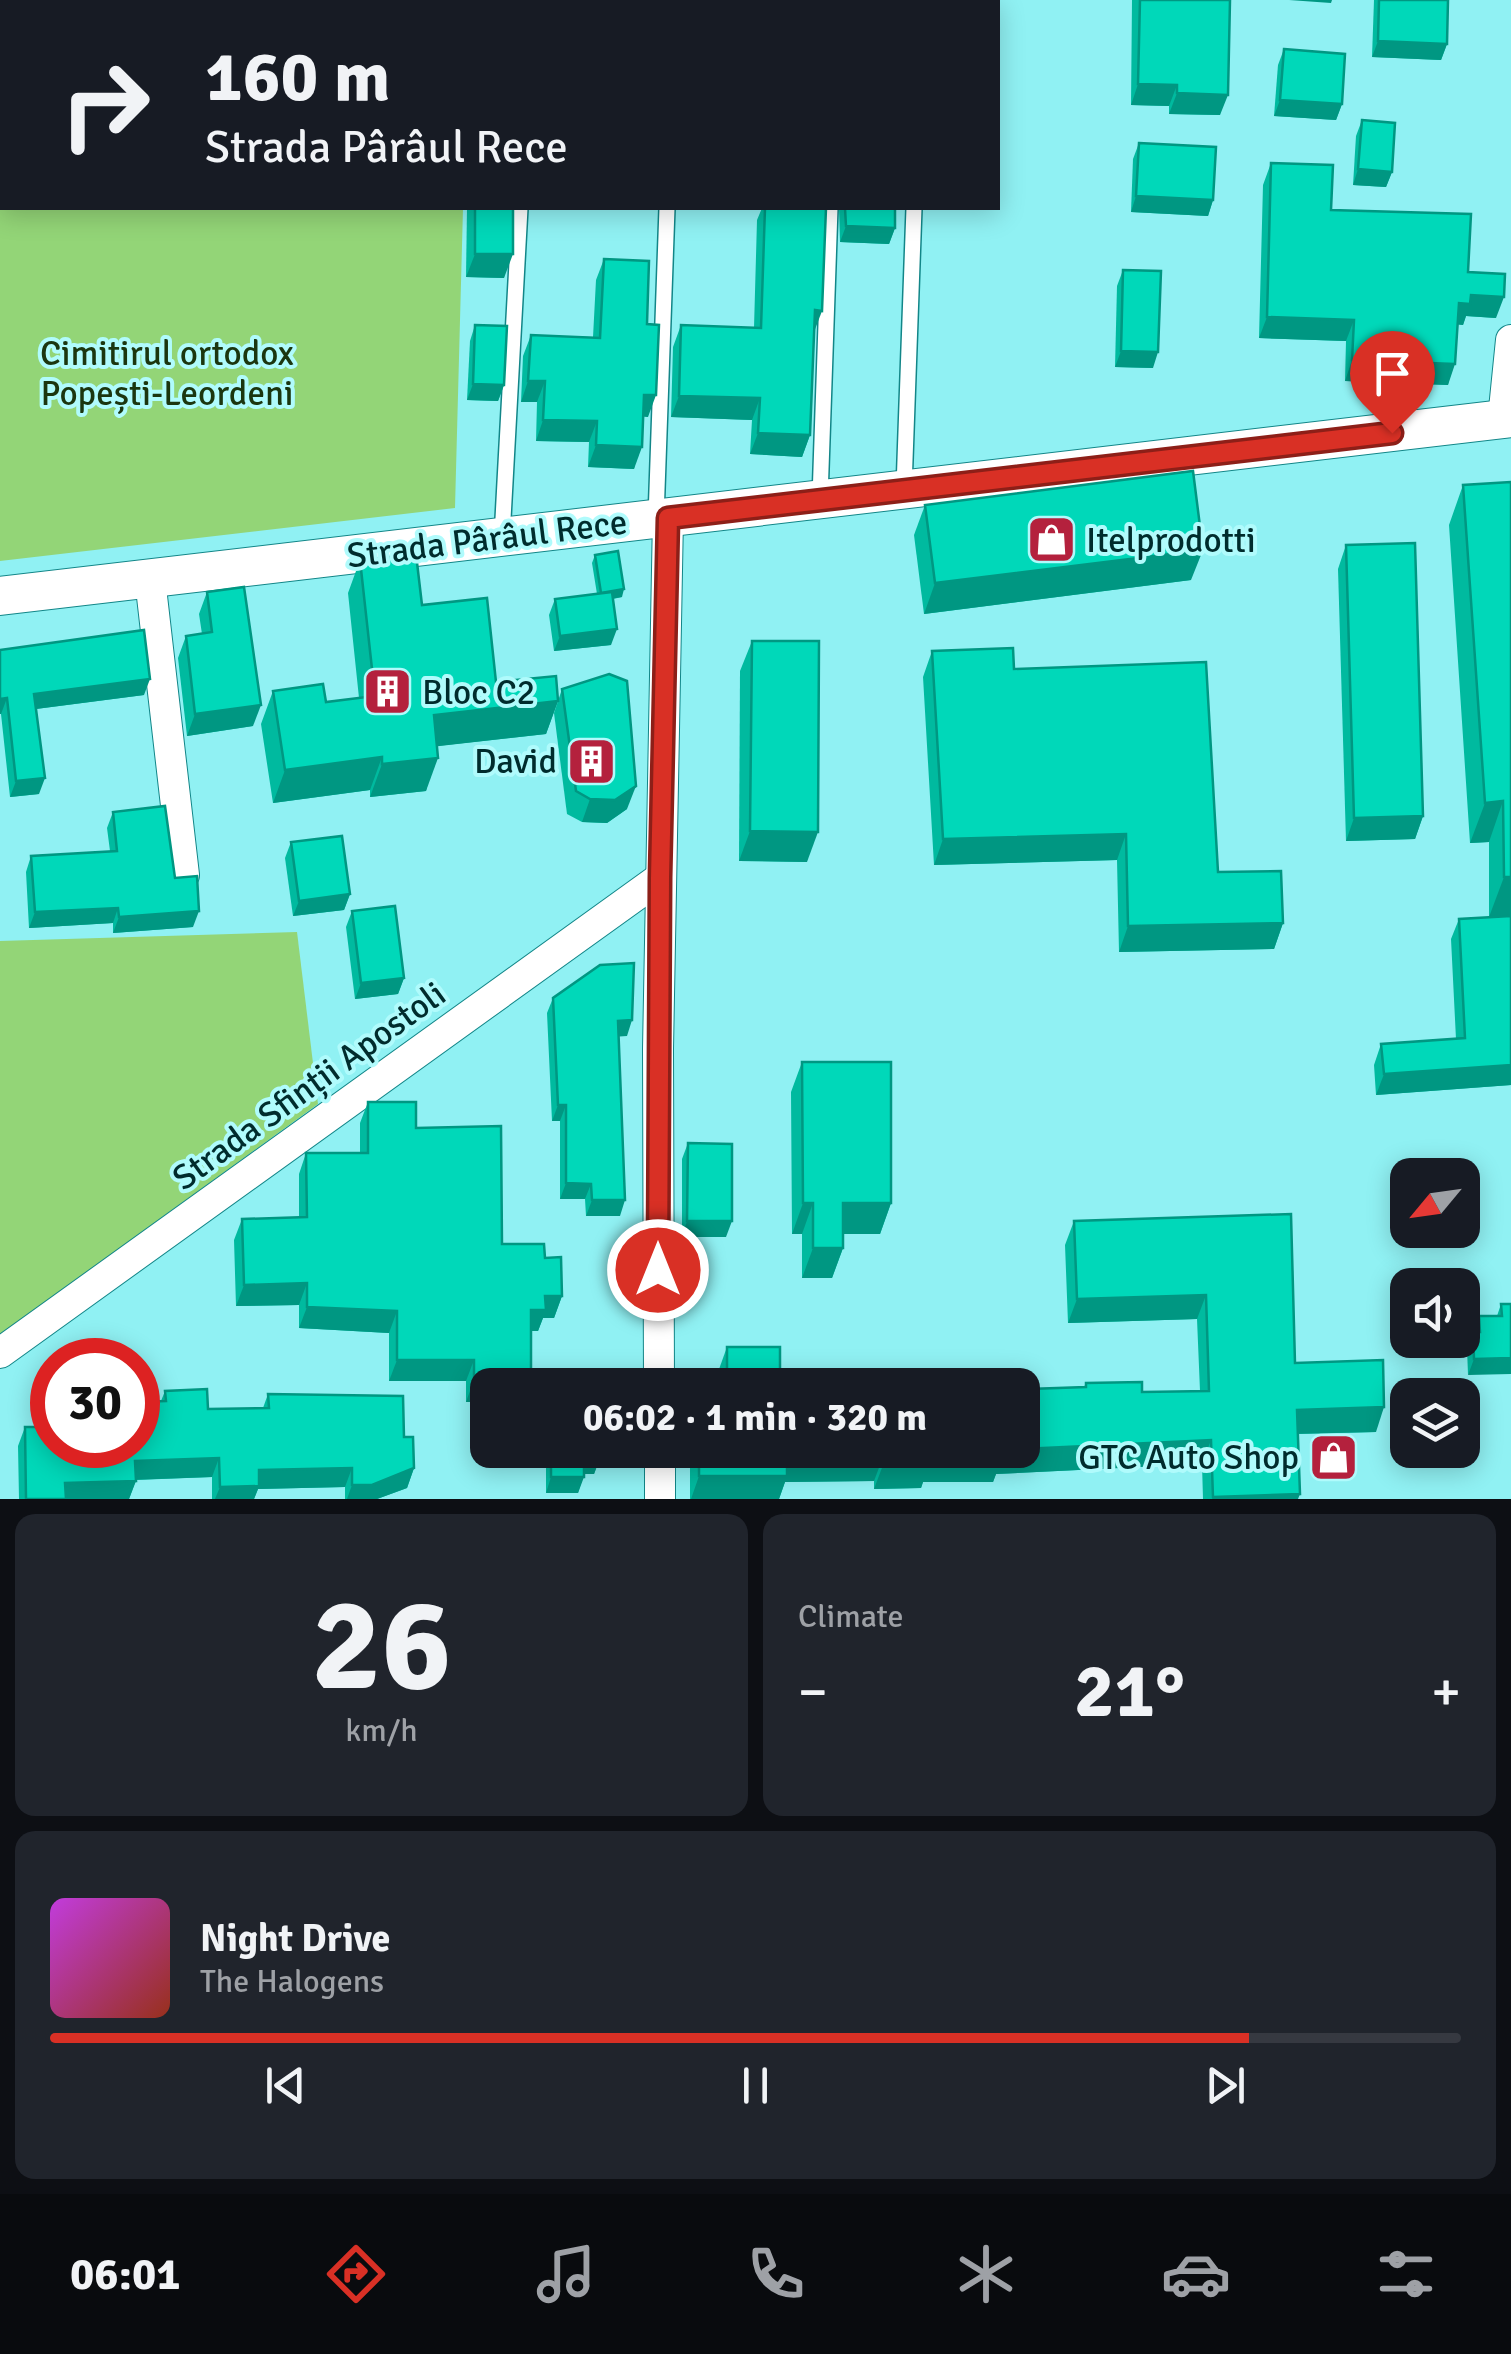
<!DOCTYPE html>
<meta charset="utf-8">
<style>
body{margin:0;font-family:Signika,sans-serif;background:#20242c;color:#f1f3f6;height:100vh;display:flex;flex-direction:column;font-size:38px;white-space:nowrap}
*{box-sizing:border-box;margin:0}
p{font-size:32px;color:#9ea1a6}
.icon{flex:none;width:55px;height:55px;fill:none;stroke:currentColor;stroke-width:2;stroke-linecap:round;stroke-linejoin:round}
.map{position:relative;height:1499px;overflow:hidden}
.sheet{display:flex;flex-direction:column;gap:15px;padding:15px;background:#0d0f14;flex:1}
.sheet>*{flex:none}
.banner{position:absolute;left:0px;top:0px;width:1000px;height:210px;box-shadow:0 5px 25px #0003;background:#171b24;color:#f1f3f6;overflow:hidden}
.needle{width:65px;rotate:241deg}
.buttons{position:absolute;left:1390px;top:1158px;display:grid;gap:20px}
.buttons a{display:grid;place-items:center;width:90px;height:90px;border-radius:20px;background:#171b24;box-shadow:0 5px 25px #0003;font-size:50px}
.speed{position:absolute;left:30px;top:1338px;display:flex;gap:20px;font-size:50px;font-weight:700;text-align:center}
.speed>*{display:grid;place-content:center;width:130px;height:130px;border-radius:50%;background:#171b24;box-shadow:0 5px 25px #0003;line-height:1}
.speed .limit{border:15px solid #d22;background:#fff;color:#111}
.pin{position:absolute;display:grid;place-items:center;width:85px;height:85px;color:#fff;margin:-102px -42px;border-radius:50% 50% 50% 0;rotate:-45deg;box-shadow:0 0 10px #0007}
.pin .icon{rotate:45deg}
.me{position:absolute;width:110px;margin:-55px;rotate:0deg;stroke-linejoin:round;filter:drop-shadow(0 0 8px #0008)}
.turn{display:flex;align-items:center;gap:35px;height:210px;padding:0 40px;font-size:45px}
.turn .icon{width:130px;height:130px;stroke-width:2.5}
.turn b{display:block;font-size:70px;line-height:85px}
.big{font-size:75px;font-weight:700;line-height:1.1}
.sheet .card{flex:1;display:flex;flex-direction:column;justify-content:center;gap:15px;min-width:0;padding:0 35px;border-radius:20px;background:#20242c}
.sheet .dial{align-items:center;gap:0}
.dial b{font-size:130px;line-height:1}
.song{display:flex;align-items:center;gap:30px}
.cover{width:120px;height:120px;border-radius:15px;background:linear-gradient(135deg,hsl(290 70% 55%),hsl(10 70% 35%))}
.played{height:10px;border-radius:5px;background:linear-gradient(90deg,#d93025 85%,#363941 85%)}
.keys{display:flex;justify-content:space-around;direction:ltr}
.heat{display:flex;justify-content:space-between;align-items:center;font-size:55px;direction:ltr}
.sheet .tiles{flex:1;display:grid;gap:15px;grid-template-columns:1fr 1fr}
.card:last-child{grid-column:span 2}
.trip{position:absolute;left:470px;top:1368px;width:570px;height:100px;border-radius:20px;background:#171b24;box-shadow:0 5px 25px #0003;font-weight:700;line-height:100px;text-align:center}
.menu{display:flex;height:160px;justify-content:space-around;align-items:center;background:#090b0e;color:#9ea1a6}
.menu .icon{width:70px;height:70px}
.menu .selected{color:#d93025}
.menu b{font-size:45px;color:#f1f3f6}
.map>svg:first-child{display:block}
.green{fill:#93d577}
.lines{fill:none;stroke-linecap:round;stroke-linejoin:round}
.service-casing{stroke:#128688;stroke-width:18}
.minor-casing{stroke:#128688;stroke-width:32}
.tertiary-casing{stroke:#128688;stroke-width:40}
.service{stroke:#fff;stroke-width:15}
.minor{stroke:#fff;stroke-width:30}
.tertiary{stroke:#fff;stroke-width:38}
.wall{fill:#00ba9f}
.shaded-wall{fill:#009782}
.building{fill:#00d8b9;stroke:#009782;stroke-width:2.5}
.route-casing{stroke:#8d1f18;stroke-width:25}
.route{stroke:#d93025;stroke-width:18}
.labels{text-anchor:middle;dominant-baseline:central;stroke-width:8;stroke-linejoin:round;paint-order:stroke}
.park-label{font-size:35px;fill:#1b360f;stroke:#b0fbfc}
.street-label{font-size:35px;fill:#002c2d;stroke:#b0fbfc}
.poi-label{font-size:35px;fill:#002c2d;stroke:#b0fbfc;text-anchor:start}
</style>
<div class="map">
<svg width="1511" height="1499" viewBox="0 0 1511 1499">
<rect width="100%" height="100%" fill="#90f1f3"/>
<g class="green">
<path d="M0 0H468L2 2V208H463L455 508 0 561Z"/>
<path d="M297 932 318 1104 0 1335V941Z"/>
</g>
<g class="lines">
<defs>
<g id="service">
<path d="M532 2V0"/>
<path d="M678 2V0"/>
<path d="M904 488 914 208"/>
<path d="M820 498 830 208"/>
<path d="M656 518 667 208"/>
<path d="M502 537 520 208"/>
</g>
<g id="minor">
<path d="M1503 419 1511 340"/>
<path d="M150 579 184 875"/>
<path d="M0 1353 660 878"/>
<path d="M659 1385 658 1049 668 517"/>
<path d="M660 1450V1499"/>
</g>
<path id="tertiary" d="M0 596 1511 418"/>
</defs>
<use href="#service" class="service-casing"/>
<use href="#minor" class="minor-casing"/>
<use href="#tertiary" class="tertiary-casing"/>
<use href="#service" class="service"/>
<use href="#minor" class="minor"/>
<use href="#tertiary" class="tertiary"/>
</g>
<g class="wall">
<path d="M1132 0H1230L1220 115 1169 114V106L1131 105Z"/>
<path d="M1374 0H1448L1447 44 1441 60 1372 57Z"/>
<path d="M1284 49 1342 104 1336 120 1274 116 1278 65Z"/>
<path d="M1362 120 1392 172 1386 187 1353 185 1356 136Z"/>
<path d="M1139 143 1213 200 1208 216 1131 212 1133 159Z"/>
<path d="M1271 163 1331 210 1468 272 1496 318 1466 316 1463 325 1458 324 1448 385 1345 381 1346 341 1259 338 1263 185Z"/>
<path d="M467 208H513L504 278 466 277Z"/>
<path d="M762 208H765L814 332 810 435 802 457 750 454 752 420 671 417 673 347 681 325 754 328 757 220Z"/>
<path d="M839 208H895V228L889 244 840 242Z"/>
<path d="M604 259 647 324 648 417 643 416 634 469 588 467 589 442 536 441 537 402H521L523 356 531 335 593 337 596 280Z"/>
<path d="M1123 270 1153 368 1115 367 1117 286Z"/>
<path d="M475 325 504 385 498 401 467 400 470 341Z"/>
<path d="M1511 482V1085L1376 1095 1374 1065 1381 1044 1456 1039 1451 939 1459 919 1489 917V842L1470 843 1449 525 1463 485Z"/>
<path d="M925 505 1191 580 924 614 914 535Z"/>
<path d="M1346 545 1423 816 1415 839 1346 841 1338 569Z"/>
<path d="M595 555 622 597 613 599 611 645 554 651 549 615 555 599 597 594 592 563Z"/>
<path d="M360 560 422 605 496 682 558 701 546 734 437 746 426 791 370 797V790L273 803 261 724 273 691 326 702 359 698 348 593Z"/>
<path d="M207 592 253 726 187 736 178 658 186 636 202 634 199 614Z"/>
<path d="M752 641 807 862 739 861 740 671Z"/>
<path d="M0 650 144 695 36 709 39 794 10 797 1 714Z"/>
<path d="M932 651 1014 669 1218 872 1283 923 1274 949 1119 952 1117 860 934 865 923 677Z"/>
<path d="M562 689 627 809 607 823 582 822 567 814 554 713Z"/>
<path d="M113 812 175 878 193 927 113 933V923L29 928 26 872 31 856 110 851 107 828Z"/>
<path d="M291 842 350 894 344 910 293 916 285 858Z"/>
<path d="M352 911 404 978 398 994 355 999 346 927Z"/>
<path d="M553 998 627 1036H619L620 1216H586L585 1199H560V1121H552L547 1013Z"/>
<path d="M802 1062 891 1203 880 1234H843V1248L832 1278H802V1234H792L791 1092Z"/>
<path d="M368 1102 416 1128 502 1244 545 1258 562 1296 554 1318H543L538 1331H531V1385H488V1409L486 1402H466V1381H389V1333L299 1328V1305L236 1306 234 1240 242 1219 299 1218V1174L306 1153H360V1123Z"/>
<path d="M688 1143 726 1237H682V1159Z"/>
<path d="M1291 1214 1295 1363 1376 1432 1298 1434V1499H1203L1202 1464 996 1474 993 1482H923L921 1488 874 1489V1481L785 1482 779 1499H690V1450H1022L1024 1403 1029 1389 1084 1387 1086 1383 1142 1392 1200 1391 1197 1319 1068 1323 1065 1245 1074 1221Z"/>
<path d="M1501 1304H1511L1468 1375 1467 1348 1479 1316H1497Z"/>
<path d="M727 1347 780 1385H718V1372Z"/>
<path d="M165 1391 208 1409 263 1408 268 1394 404 1437 414 1468 407 1488 377 1499H345V1487L258 1489 254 1499H212V1477L136 1480 129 1499H19L18 1446 25 1427 52 1445 161 1401Z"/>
<path d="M546 1450H600V1458L594 1474H584L578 1493H546Z"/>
</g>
<g class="shaded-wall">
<path d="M1289 0H1332L1331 3Z"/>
<path d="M1378 41 1447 44 1441 60 1372 57Z"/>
<path d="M1138 84 1177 85 1169 106 1131 105Z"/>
<path d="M1177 93 1228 95 1220 115 1169 114Z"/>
<path d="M1280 100 1342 104 1336 120 1274 116Z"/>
<path d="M1358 169 1392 172 1386 187 1353 185Z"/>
<path d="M1136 196 1213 200 1208 216 1131 212Z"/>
<path d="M846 226 895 228 889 244 840 242Z"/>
<path d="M475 254H513L504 278 466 277Z"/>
<path d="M1471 295 1504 297 1496 318 1466 316 1463 325 1451 324 1459 303Z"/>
<path d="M815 310 822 311 814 332Z"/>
<path d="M1267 317 1354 320 1346 341 1259 338Z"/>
<path d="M1121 351 1158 352 1153 368 1115 367Z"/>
<path d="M1352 360 1455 364 1448 385 1345 381Z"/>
<path d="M528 381H545L537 402H521Z"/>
<path d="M473 384 504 385 498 401 467 400Z"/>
<path d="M644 395H656L648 417 637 416Z"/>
<path d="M679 396 760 398 752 420 671 417Z"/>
<path d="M543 420 597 421 589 442 536 441Z"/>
<path d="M758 433 810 435 802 457 750 454Z"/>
<path d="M596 445 642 447 634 469 588 467Z"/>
<path d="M1203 550 1191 580 924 614 935 583Z"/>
<path d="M624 589 622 597 598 601 601 593Z"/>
<path d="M617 629 611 645 554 651 560 636Z"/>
<path d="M150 679 144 695 28 710 34 694Z"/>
<path d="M7 698 1 714H0V699Z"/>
<path d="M558 701 546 734 422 748 434 715Z"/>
<path d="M261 705 253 726 187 736 195 714Z"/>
<path d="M382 757 370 790 273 803 285 770Z"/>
<path d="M438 758 426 791 370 797 382 764Z"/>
<path d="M45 778 39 794 10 797 16 781Z"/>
<path d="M636 786 627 809 607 823 582 822 590 799Z"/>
<path d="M1503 801 1489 842 1470 843 1485 803Z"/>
<path d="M1423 816 1415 839 1346 841 1354 818Z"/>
<path d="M750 831 818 832 807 862 739 861Z"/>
<path d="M1126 834 1117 860 934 865 943 839Z"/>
<path d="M1504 877H1511V917H1489Z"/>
<path d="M350 894 344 910 293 916 299 901Z"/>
<path d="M118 908 113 923 29 928 35 912Z"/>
<path d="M199 911 193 927 113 933 119 917Z"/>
<path d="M1283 923 1274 949 1119 952 1128 926Z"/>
<path d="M404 978 398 994 355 999 361 983Z"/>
<path d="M632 1020 627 1036 612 1037 618 1021Z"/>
<path d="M1511 1065V1085L1376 1095 1384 1074Z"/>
<path d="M558 1105H566L560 1121H552Z"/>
<path d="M566 1183 591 1184 585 1199H560Z"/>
<path d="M592 1200H625L620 1216H586Z"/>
<path d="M803 1203H813L802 1234H792Z"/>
<path d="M843 1203H891L880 1234H832Z"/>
<path d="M687 1221H732L726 1237H682Z"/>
<path d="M813 1248H843L832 1278H802Z"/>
<path d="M307 1283 299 1305 236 1306 244 1285Z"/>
<path d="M1206 1295 1197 1319 1068 1323 1077 1299Z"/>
<path d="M545 1296H562L554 1318H543L538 1331H523L531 1310Z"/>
<path d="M307 1307 397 1311 389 1333 299 1328Z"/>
<path d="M1511 1358V1374L1468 1375 1474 1359Z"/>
<path d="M397 1360H474L466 1381H389Z"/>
<path d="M474 1380H494L492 1385H488L486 1402H466Z"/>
<path d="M1384 1407 1376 1432 1288 1434 1297 1410Z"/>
<path d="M1211 1440 1202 1464 996 1474 993 1482H923L921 1488 874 1489 883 1465 930 1457 1001 1450H1022V1449Z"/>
<path d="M883 1457 874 1481 785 1482 779 1499H691L699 1476 787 1458Z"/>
<path d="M219 1458 212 1477 128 1480 135 1461Z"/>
<path d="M584 1458H600L594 1474H578Z"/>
<path d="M352 1468 345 1487 258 1489 254 1499H215L220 1487 259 1470Z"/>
<path d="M414 1468 407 1488 377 1499H347L352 1485Z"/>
<path d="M551 1477H584L578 1493H546Z"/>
<path d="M136 1481 129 1499H60L65 1483Z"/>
<path d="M1300 1494 1298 1499H1212L1213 1497Z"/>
</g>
<g class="building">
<rect x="477" y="0" width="51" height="2"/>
<rect x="620" y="0" width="46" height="2"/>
<rect x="773" y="0" width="133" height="2"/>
<path d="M1140 0H1230L1228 95 1177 93V85L1138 84Z"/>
<path d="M1379 0H1448L1447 44 1378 41Z"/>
<path d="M1284 49 1345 54 1342 104 1280 100Z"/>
<path d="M1362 120 1395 123 1392 172 1358 169Z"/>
<path d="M1139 143 1216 147 1213 200 1136 196Z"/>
<path d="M1271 163 1333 165 1331 210 1471 214 1468 272 1505 274 1504 297 1471 295 1470 304 1459 303 1455 364 1352 360 1354 320 1267 317Z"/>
<rect x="475" y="208" width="38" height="46"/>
<path d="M765 208H826L822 311 815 310 810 435 758 433 760 398 679 396 681 325 761 328Z"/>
<path d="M845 208H895V228L846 226Z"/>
<path d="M604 259 649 261 647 324 659 325 656 395H644L642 447 596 445 597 421 543 420 545 381H528L531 335 600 338Z"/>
<path d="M1123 270 1161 271 1158 352 1121 351Z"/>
<path d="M475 325 507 326 504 385 473 384Z"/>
<path d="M1193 471 1203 550 935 583 925 505Z"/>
<path d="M1511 482V877H1504L1503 801 1485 803 1463 485Z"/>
<path d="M1415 543 1423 816 1354 818 1346 545Z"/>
<path d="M618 551 624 589 601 593 595 555Z"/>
<path d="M416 554 422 605 487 598 496 682 556 676 558 701 434 715 438 758 382 764V757L285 770 273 691 323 684 326 702 375 696 360 560Z"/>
<path d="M244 587 261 705 195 714 186 636 212 632 207 592Z"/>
<path d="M612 592 617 629 560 636 555 599Z"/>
<path d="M144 630 150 679 34 694 45 778 16 781 7 698 0 699V650Z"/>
<path d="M752 641H819L818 832 750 831Z"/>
<path d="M1013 648 1014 669 1206 662 1218 872 1281 871 1283 923 1128 926 1126 834 943 839 932 651Z"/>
<path d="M609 674 627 681 636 786 615 800 590 799 576 791 562 689Z"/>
<path d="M165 806 175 878 197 876 199 911 119 917 118 908 35 912 31 856 117 851 113 812Z"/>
<path d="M342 836 350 894 299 901 291 842Z"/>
<path d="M395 906 404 978 361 983 352 911Z"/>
<path d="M1511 916V1065L1384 1074 1381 1044 1465 1038 1459 919Z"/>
<path d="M634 963 632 1020 618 1021 625 1200H592L591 1184 566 1183V1105H558L553 998 600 965Z"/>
<path d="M802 1062H891V1203H843V1248H813V1203H803Z"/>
<path d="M368 1102H416V1128L501 1126 502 1244H544L545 1258 561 1257 562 1296H545L546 1310H531V1385H494V1380H474V1360H397V1311L307 1307V1283L244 1285 242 1219 307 1217 306 1153H368Z"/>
<path d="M688 1143 732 1144V1221H687Z"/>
<path d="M1291 1214 1295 1363 1383 1360 1384 1407 1297 1410 1300 1494 1213 1497 1211 1440 1022 1449V1403H1029V1389L1086 1387V1383L1142 1382V1392L1209 1391 1206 1295 1077 1299 1074 1221Z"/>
<path d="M1501 1304H1511V1358L1474 1359 1473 1332H1480L1479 1316H1502Z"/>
<rect x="727" y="1347" width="53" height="38"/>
<path d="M928 1377V1385H882V1378Z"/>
<path d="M207 1389 208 1409 269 1408 268 1394 403 1396 404 1437H413L414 1468 372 1485H352V1468L259 1470V1486L220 1487 219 1458 135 1461 136 1481 65 1483 66 1499H26L25 1427H52V1445H138V1402L166 1401 165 1391Z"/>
<path d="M551 1450H600V1458H584V1477H551Z"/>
<path d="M699 1450H1002V1458L930 1457V1464L883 1465V1457L787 1458V1476H699Z"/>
</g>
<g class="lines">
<defs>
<path id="route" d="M658 1270 660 878 668 518 1392 433"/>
</defs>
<use href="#route" class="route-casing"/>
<use href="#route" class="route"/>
</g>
<defs>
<symbol id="shop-square" viewBox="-11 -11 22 22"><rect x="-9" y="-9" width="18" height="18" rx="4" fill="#b4213d" stroke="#b0fbfc"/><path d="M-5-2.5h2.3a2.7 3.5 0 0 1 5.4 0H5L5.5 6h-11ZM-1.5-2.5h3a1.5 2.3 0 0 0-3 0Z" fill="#fff"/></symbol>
<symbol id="building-square" viewBox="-11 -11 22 22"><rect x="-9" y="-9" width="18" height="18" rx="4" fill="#b4213d" stroke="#b0fbfc"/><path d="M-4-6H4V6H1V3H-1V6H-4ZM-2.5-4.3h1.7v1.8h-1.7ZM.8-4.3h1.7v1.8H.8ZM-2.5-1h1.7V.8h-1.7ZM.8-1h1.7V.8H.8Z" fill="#fff"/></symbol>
</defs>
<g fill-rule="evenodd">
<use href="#shop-square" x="1024" y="512" width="55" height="55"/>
<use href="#building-square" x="360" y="664" width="55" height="55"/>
<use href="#building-square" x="564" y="734" width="55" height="55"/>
<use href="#shop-square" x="1306" y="1430" width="55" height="55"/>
</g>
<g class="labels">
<g class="park-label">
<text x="167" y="353">Cimitirul ortodox<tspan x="167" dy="40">Popești-Leordeni</tspan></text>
</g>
<g class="street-label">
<text transform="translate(487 539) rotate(-7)">Strada Pârâul Rece</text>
<text transform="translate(309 1086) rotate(-36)">Strada Sfinții Apostoli</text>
</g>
<g class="poi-label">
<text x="1086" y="540">Itelprodotti</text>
<text x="422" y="692">Bloc C2</text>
<text x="557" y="761" text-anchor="end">David</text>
<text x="1299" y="1457" text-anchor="end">GTC Auto Shop</text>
</g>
</g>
</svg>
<div class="buttons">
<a><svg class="needle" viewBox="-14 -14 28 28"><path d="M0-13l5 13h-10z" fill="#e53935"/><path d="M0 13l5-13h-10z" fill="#9ea1a6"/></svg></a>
<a><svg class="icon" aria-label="sound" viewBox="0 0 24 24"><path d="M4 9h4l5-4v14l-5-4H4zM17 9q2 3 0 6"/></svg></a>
<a><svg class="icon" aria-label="layers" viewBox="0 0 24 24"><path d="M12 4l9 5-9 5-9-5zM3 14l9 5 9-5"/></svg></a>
</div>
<div class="speed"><div class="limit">30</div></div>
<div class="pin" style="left:1392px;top:433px;background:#d93025"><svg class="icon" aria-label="arrive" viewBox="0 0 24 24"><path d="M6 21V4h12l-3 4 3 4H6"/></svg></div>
<svg class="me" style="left:658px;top:1270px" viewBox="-20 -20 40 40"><circle r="17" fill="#d93025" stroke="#fff" stroke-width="3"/><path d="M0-11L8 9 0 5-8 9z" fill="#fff"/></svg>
<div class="trip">06:02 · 1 min · 320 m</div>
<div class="banner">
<div class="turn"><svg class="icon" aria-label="right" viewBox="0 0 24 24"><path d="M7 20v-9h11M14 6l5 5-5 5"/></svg><div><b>160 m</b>Strada Pârâul Rece</div></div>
</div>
</div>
<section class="sheet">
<div class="tiles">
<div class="card dial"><b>26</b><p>km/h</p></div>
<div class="card"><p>Climate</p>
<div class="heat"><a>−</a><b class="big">21°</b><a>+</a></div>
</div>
<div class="card">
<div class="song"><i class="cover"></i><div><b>Night Drive</b><p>The Halogens</p></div></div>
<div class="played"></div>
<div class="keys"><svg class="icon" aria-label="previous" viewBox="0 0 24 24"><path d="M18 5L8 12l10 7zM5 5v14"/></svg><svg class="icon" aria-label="pause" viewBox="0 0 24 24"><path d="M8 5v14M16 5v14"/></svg><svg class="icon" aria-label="next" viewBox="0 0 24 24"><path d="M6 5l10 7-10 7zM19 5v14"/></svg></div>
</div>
</div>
</section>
<nav class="menu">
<b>06:01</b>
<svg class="icon selected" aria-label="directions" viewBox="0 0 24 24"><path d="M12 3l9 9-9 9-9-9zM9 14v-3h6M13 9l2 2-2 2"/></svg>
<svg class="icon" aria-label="music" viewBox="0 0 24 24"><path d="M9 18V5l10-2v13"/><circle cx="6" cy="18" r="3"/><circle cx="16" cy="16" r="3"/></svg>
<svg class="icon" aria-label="phone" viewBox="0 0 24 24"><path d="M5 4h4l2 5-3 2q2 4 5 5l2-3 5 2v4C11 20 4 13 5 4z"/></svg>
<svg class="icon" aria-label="climate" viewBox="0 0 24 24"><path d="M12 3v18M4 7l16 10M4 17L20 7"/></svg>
<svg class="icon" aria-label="car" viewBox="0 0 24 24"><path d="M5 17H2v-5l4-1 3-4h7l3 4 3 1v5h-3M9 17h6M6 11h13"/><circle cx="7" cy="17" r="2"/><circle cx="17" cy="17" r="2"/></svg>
<svg class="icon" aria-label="filters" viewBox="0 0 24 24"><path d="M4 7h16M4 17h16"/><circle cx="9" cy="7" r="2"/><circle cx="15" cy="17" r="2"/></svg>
</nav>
